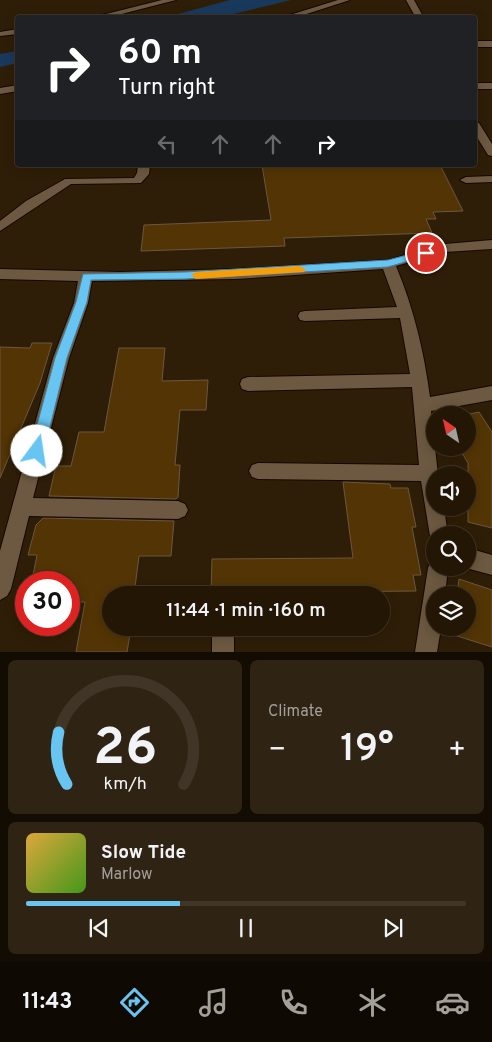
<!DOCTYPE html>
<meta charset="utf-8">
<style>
body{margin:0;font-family:Overpass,sans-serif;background:#2f2313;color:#f1f3f6;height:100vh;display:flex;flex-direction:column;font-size:19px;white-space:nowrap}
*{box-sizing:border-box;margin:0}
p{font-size:16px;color:#a39f9a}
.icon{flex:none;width:28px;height:28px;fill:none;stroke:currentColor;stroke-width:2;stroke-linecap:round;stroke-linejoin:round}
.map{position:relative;height:652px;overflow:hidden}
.panel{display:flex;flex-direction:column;gap:8px;padding:8px;background:#130c03;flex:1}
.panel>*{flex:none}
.banner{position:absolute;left:15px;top:15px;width:462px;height:152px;border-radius:5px;box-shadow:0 2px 12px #0003,0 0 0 1px #403527;background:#202124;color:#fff;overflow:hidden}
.needle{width:32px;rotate:326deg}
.controls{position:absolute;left:426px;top:406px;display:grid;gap:10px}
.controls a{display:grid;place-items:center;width:50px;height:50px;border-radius:50%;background:#231605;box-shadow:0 2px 12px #0003,0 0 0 1px #403527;font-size:25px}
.speed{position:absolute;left:15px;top:571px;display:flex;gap:10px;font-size:25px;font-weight:700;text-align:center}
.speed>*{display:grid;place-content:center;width:65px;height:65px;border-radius:50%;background:#231605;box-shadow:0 2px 12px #0003,0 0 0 1px #403527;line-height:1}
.speed .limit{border:8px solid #d22;background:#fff;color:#111}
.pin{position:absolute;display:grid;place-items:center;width:42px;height:42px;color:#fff;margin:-21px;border:2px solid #fff;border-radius:50%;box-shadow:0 1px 5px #0007}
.me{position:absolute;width:55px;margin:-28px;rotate:14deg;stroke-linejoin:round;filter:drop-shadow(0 0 4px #0008)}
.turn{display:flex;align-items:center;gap:18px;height:105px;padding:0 20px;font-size:22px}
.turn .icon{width:65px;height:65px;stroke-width:2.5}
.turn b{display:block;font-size:35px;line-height:42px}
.lanes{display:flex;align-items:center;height:48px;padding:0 20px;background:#0003;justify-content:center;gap:25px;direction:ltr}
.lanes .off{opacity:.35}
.big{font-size:38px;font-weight:600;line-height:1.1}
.panel .widget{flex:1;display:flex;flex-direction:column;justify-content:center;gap:8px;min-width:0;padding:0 18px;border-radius:8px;background:#2f2313}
.panel .dial{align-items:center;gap:0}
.dial svg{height:130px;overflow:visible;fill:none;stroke:#403527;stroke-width:7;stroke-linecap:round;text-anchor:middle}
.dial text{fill:#f1f3f6;stroke:none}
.song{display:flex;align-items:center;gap:15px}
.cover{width:60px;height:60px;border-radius:8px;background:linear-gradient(135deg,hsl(40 70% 55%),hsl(100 70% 35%))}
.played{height:5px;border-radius:2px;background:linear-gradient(90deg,#68c4f0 35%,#403527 35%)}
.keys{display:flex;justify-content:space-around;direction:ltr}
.heat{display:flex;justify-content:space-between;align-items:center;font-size:28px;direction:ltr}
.panel .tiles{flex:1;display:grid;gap:8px;grid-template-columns:1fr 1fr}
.widget:last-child{grid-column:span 2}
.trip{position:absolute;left:102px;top:586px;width:288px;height:50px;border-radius:25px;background:#231605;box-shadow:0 2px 12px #0003,0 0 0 1px #403527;font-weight:600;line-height:50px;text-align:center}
.menu{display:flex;height:80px;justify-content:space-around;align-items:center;background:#0e0902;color:#a39f9a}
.menu .icon{width:35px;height:35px}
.menu .current{color:#68c4f0}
.menu b{font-size:22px;color:#f1f3f6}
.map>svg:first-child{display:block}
.water{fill:#19395c}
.building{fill:#533505;stroke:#6b573f}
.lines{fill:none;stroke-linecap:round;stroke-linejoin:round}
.minor-casing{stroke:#170700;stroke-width:2}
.minor{fill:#6d5941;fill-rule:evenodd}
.route{fill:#68c4f0;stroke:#447f9c}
.slow{fill:#f59e0b}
</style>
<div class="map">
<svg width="492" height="652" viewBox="0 0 492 652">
<rect width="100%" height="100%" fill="#2f1e07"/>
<g class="water">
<path d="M230 0H291L221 17H167Z"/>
<path d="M17 51V63L0 67V54Z"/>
</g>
<g class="building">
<path d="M262 165H440L463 211 433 212 436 219H426L432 233 284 238 285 246 141 251 144 225 271 220Z"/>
<path d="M32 343H52L40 383 0 478V347L30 348Z"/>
<path d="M119 348H165L162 381 208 380 206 410H180L175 465H180L178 497 176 499 49 496 56 466H71L79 432H104Z"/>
<path d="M479 412 492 432V528L468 522V463L459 448H468V415H465Z"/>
<path d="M343 482 390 484 391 488H408L416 527H412L421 575H413L416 591 211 593 212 559 353 558Z"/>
<path d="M43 518 174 521 171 556H139L134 595H111V628H131L127 652H76L85 602H69V582L32 580 37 555H28L36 525Z"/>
<path d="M459 579 492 590V647L454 635 455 628H468V595H457Z"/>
</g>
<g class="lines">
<defs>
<g id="minor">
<path d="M162 0H176L106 18H90Z"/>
<path d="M338 0H350L294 18H280Z"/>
<path d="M406 0H414L424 18H416Z"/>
<path d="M18 29V34L0 36V32Z"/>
<rect x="475" y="41" width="17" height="6"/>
<rect x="475" y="83" width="17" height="6"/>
<path d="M18 85V91L0 94V88Z"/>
<path d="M475 122 479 123 492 144V156L488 155 475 134Z"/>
<path d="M138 165H150L149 174 141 183 71 184 0 231V221L26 201 65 179 134 178 137 173Z"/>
<path d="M492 176V182L466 183 460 180 466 177Z"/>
<path d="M492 240V249L445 252 396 266C414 309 424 352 430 397L492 386V400L431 411 438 475H435V508H444L448 535H435V543L431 542 421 481 258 479 252 477 249 471 252 465 258 463 419 465 412 387 248 391 242 389 240 384 242 379 248 377 410 374 400 318 305 321 300 320 298 316 300 312 305 311 397 307 383 269 236 279 92 281 88 303 69 358 33 498 178 501 185 504 188 510 185 516 178 519 29 516 11 589 7 596 0 600V551L53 358 74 303 78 281 0 279V269L120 272 236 269 388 260 445 244Z"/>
<path d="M468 548 492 555V575L466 568Z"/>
<path d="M435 559V568H448L445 595H435V628H441L437 652H415L428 568 431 561Z"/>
<rect x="212" y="628" width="22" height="24"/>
</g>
</defs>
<use href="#minor" class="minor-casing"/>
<use href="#minor" class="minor"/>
</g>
<path class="route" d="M426 250 431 253 429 255 388 267 185 279 91 280 87 302 67 358 44 451 42 455H32L30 451 55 358 76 302 83 274 185 272 388 260Z"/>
<path class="slow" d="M300 266 306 270 304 272 196 279 191 275 196 272Z"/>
</svg>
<div class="controls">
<a><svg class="needle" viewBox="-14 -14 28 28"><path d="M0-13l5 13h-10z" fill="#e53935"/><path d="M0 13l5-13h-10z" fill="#a39f9a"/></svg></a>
<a><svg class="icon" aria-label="sound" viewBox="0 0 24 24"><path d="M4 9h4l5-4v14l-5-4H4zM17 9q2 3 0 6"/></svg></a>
<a><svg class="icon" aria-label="search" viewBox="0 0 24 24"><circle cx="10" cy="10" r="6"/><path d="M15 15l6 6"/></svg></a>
<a><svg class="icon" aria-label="layers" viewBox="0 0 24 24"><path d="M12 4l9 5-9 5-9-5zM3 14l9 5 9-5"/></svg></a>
</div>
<div class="speed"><div class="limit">30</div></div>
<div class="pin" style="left:426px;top:253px;background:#d93025"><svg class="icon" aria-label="arrive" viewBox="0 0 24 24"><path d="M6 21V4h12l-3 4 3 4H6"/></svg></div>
<svg class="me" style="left:37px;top:451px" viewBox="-20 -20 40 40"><circle r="19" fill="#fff"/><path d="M0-13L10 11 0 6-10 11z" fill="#68c4f0"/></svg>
<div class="trip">11:44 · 1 min · 160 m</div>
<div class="banner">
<div class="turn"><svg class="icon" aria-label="right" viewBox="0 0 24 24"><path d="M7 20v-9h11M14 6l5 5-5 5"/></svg><div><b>60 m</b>Turn right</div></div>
<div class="lanes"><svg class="icon off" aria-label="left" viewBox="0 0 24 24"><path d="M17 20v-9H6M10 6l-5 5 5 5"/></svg><svg class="icon off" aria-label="ahead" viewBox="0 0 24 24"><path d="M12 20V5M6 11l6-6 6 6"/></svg><svg class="icon off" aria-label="ahead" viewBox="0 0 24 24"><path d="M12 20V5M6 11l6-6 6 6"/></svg><svg class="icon" aria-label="right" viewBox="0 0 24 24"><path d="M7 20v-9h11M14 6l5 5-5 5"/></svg></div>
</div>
</div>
<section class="panel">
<div class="tiles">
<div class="widget dial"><svg viewBox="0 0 100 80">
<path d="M14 69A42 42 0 1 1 86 69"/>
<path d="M14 69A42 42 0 0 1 9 37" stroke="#68c4f0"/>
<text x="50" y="56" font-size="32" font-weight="700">26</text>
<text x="50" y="72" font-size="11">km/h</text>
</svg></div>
<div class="widget"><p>Climate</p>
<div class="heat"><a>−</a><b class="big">19°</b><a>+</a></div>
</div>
<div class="widget">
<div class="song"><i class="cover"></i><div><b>Slow Tide</b><p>Marlow</p></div></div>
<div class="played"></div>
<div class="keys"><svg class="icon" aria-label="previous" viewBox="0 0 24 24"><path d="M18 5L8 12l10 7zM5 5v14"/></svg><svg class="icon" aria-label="pause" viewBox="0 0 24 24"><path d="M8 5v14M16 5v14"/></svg><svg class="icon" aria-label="next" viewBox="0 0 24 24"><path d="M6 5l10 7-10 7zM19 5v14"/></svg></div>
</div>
</div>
</section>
<nav class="menu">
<b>11:43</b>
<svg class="icon current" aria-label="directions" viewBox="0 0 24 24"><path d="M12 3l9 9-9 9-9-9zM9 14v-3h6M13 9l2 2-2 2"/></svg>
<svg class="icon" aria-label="music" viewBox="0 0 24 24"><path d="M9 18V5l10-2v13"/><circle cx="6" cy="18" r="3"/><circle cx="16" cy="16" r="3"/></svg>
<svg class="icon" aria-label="phone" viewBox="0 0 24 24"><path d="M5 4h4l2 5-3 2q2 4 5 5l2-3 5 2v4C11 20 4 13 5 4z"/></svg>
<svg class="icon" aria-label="climate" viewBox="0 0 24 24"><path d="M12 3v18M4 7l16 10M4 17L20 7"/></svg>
<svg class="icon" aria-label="car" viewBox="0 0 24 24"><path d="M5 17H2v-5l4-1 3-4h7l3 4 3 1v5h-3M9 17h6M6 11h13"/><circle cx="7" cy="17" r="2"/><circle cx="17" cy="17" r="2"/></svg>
</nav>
